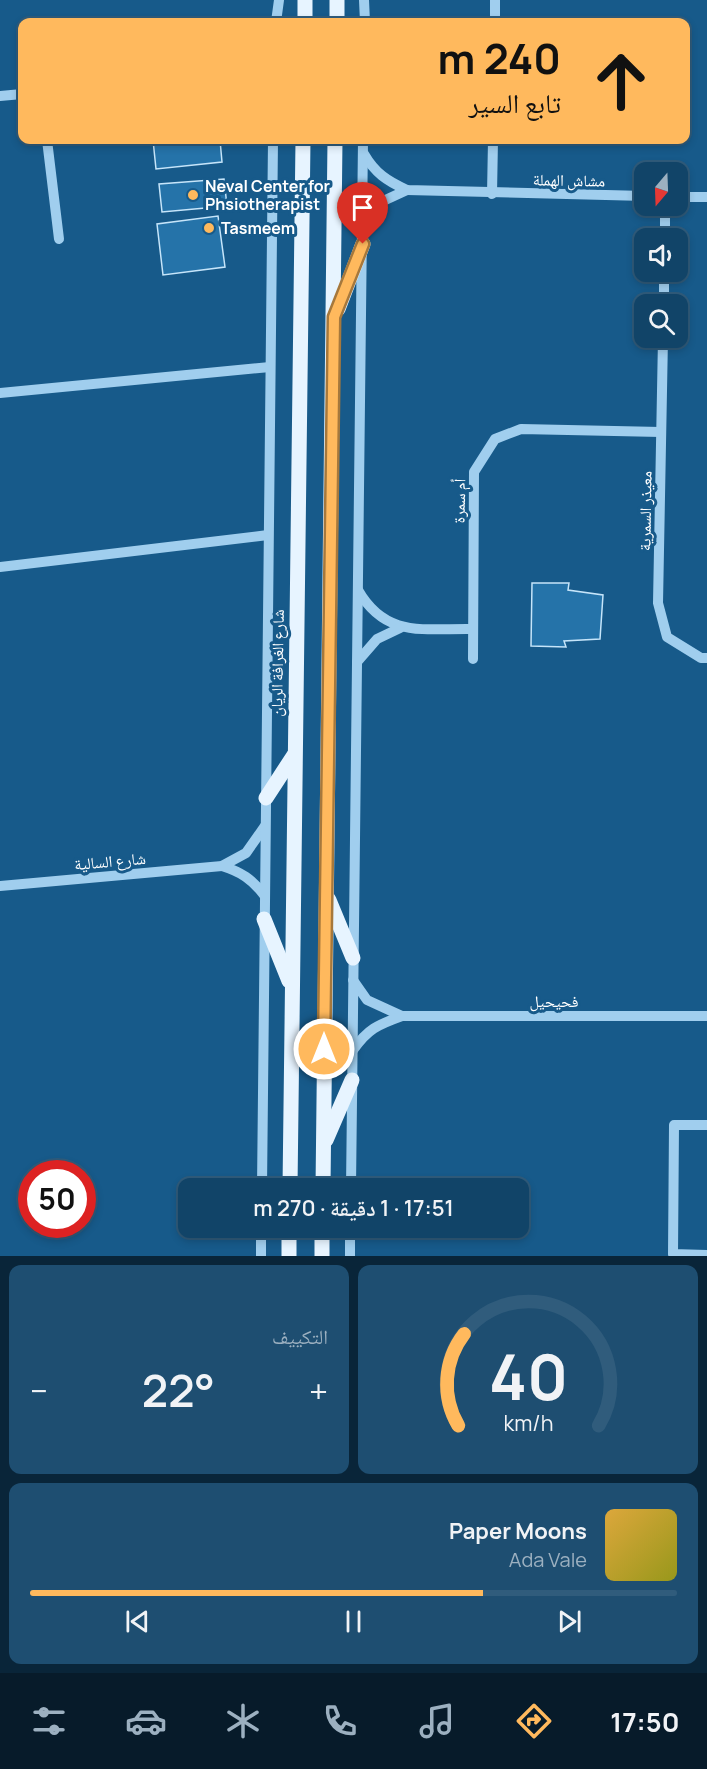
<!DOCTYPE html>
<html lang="ar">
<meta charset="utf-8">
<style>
body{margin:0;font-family:Manrope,"Noto Naskh Arabic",sans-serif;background:#1e4e71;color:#f1f3f6;direction:rtl;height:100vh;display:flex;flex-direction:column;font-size:22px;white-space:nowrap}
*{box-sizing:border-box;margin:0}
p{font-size:20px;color:#9cb0c0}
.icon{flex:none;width:33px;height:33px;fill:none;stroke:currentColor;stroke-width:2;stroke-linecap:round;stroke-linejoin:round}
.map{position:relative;height:1256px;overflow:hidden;direction:ltr}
.side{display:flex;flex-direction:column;gap:9px;padding:9px;background:#092539;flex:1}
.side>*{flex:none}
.top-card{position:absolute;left:18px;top:18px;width:672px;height:126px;border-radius:12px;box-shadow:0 3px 9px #0003,0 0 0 2px #305c7c;direction:rtl;background:#ffb95d;color:#111;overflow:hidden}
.needle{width:39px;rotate:199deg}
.buttons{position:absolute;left:634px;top:162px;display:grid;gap:12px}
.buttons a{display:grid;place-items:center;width:54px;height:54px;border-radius:12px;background:#114468;box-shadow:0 3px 9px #0003,0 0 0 2px #305c7c;font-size:30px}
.speed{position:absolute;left:18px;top:1160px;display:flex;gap:12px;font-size:30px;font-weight:700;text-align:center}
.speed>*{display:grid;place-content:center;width:78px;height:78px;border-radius:50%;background:#114468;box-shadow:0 3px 9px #0003,0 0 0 2px #305c7c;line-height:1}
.speed .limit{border:9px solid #d22;background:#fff;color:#111}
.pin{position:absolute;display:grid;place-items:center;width:51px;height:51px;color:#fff;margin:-62px -26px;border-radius:50% 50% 50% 0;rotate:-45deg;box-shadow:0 0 6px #0007}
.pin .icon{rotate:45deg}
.me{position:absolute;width:66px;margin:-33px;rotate:0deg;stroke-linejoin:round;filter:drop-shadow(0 0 4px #0008)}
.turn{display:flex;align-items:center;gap:21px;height:126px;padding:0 30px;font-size:27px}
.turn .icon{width:78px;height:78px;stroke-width:2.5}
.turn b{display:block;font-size:42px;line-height:51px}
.big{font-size:45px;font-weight:600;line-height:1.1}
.side .tile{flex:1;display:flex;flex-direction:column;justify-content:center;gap:9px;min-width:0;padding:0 21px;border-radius:12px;background:#1e4e71}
.side .dial{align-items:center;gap:0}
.dial svg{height:156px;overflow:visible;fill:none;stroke:#305c7c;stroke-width:7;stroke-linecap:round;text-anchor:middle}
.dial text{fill:#f1f3f6;stroke:none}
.song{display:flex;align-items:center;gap:18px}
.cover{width:72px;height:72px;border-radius:9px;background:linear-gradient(135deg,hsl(40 70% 55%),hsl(60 70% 35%))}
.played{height:6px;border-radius:3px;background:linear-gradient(90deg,#ffb95d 70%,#305c7c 70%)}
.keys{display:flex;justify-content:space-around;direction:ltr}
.heat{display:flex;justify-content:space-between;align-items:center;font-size:33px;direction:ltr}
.side .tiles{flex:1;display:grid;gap:9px;grid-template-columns:1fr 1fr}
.tile:last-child{grid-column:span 2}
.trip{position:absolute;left:178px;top:1178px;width:351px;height:60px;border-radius:12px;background:#114468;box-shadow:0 3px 9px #0003,0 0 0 2px #305c7c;font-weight:600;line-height:60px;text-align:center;direction:rtl}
.tabs{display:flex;height:96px;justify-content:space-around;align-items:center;background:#071b2a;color:#9cb0c0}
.tabs .icon{width:42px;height:42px}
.tabs .current{color:#ffb95d}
.tabs b{font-size:27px;color:#f1f3f6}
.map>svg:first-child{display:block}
.building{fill:#2573a9;stroke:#c6e5fa;stroke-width:1.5}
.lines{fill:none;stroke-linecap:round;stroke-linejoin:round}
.minor{stroke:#a0ceee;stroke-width:10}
.major{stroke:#e7f4ff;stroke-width:15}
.route-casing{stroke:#a6783c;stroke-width:15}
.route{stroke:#ffb95d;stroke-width:10}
.poi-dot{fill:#ffb95d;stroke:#175a8a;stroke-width:2}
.labels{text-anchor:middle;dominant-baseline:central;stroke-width:6;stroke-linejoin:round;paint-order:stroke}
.street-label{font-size:16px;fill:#fff;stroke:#175a8a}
.poi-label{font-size:16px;font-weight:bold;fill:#fff;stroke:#175a8a;text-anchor:start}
</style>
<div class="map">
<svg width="707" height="1256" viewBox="0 0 707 1256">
<rect width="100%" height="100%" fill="#175a8a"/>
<g class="building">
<path d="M153 140H220L222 162 156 169Z"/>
<path d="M224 179 227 206 162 212 159 184Z"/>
<path d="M218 216 225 267 163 275 157 224Z"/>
<path d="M532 583H569L568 590 603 595 600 639 564 641 566 647 531 646Z"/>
</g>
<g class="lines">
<g class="minor">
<path d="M364 0 365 22"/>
<path d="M276 22 279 0"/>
<path d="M495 22V0"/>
<path d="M0 96 22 94"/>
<path d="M47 140 59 239"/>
<path d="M364 154C375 173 387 181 407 190L645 196"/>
<path d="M492 194 493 140"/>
<path d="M678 197H707"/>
<path d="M363 223 381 202 407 190"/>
<path d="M665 238V206"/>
<path d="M664 304V272"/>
<path d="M663 338 658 603 667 637 701 658H707"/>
<path d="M0 393 270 367"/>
<path d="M0 567 268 535"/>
<path d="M358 590C386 639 425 628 473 629"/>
<path d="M473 659 474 472 495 439 521 429 661 432"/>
<path d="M357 662 377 639 400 628"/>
<path d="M222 866C241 872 252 879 264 895"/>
<path d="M0 886 222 866 246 853 265 826"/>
<path d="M353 980 367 1000 402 1016"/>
<path d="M353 1050C368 1029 377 1025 402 1016H707"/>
<path d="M707 1125H674L673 1254 707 1255"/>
<path d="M262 1188 273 140"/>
<path d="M351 1188 363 140"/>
<path d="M261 1256V1227"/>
<path d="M350 1256V1227"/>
</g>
<g class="major">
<path d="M305 22V0"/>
<path d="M337 22V0"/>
<path d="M338 309 363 244"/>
<path d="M266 798 294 755"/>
<path d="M329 900 353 958"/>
<path d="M264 919 289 981"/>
<path d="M326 1140 352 1080"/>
<path d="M290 1188 303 140"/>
<path d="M323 1188 335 140"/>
<path d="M289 1256V1227"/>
<path d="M322 1256V1227"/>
</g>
</g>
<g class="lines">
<defs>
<path id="route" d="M324 1049 334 317 363 244"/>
</defs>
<use href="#route" class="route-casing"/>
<use href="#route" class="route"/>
</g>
<g class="poi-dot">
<circle cx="193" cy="195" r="6"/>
<circle cx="209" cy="228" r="6"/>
</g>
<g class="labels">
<g class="street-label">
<text transform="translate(569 180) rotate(1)">مشاش الهملة</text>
<text transform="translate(459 501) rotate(-89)">أم سمرة</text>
<text transform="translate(645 511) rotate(-89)">معيذر السمرية</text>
<text transform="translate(277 663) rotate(-89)">شارع الغرافة الريان</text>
<text transform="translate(110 861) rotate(-5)">شارع السالية</text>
<text x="554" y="1001">فحيحيل</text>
</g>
<g class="poi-label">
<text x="205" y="186">Neval Center for<tspan x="205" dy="18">Phsiotherapist</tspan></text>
<text x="221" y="228">Tasmeem</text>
</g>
</g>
</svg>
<div class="buttons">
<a><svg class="needle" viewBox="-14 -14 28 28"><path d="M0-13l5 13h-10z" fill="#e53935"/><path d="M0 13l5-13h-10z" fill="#9cb0c0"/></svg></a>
<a><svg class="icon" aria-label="sound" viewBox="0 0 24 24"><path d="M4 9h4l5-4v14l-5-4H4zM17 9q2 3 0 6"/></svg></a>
<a><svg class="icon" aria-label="search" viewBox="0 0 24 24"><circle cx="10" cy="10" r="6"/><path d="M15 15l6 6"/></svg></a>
</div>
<div class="speed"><div class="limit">50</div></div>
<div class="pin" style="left:363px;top:244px;background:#d93025"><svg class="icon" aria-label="arrive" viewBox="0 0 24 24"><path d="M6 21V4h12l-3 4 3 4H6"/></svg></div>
<svg class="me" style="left:324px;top:1049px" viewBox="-20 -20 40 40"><circle r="17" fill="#ffb95d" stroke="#fff" stroke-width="3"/><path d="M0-11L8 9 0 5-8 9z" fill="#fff"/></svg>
<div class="trip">17:51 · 1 دقيقة · 270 m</div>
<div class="top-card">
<div class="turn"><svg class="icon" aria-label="ahead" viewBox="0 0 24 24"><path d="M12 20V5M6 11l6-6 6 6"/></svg><div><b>240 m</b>تابع السير</div></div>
</div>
</div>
<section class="side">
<div class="tiles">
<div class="tile dial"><svg viewBox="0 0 100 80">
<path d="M14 69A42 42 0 1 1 86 69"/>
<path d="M14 69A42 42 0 0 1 17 22" stroke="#ffb95d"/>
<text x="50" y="56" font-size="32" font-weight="700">40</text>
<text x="50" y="72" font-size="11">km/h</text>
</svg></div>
<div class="tile"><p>التكييف</p>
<div class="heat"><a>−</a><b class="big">22°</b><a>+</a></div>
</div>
<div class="tile">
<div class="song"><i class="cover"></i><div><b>Paper Moons</b><p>Ada Vale</p></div></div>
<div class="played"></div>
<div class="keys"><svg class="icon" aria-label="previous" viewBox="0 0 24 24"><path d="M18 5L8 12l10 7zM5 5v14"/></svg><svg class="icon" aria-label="pause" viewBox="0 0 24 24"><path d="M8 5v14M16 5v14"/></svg><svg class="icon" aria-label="next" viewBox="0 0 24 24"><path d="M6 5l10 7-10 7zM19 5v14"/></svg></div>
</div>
</div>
</section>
<nav class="tabs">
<b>17:50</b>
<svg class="icon current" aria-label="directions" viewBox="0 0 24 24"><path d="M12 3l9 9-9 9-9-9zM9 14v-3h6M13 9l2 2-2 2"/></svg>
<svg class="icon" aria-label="music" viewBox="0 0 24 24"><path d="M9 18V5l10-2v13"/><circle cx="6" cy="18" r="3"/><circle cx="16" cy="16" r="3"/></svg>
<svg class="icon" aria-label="phone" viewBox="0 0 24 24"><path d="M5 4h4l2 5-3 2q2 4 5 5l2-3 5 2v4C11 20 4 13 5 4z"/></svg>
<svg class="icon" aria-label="climate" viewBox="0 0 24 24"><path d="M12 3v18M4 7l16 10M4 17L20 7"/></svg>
<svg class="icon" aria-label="car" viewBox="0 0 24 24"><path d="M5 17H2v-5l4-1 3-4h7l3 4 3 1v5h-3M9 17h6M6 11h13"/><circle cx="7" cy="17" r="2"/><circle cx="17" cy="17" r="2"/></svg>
<svg class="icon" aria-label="filters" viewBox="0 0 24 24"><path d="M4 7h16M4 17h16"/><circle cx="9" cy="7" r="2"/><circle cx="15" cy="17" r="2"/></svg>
</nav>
